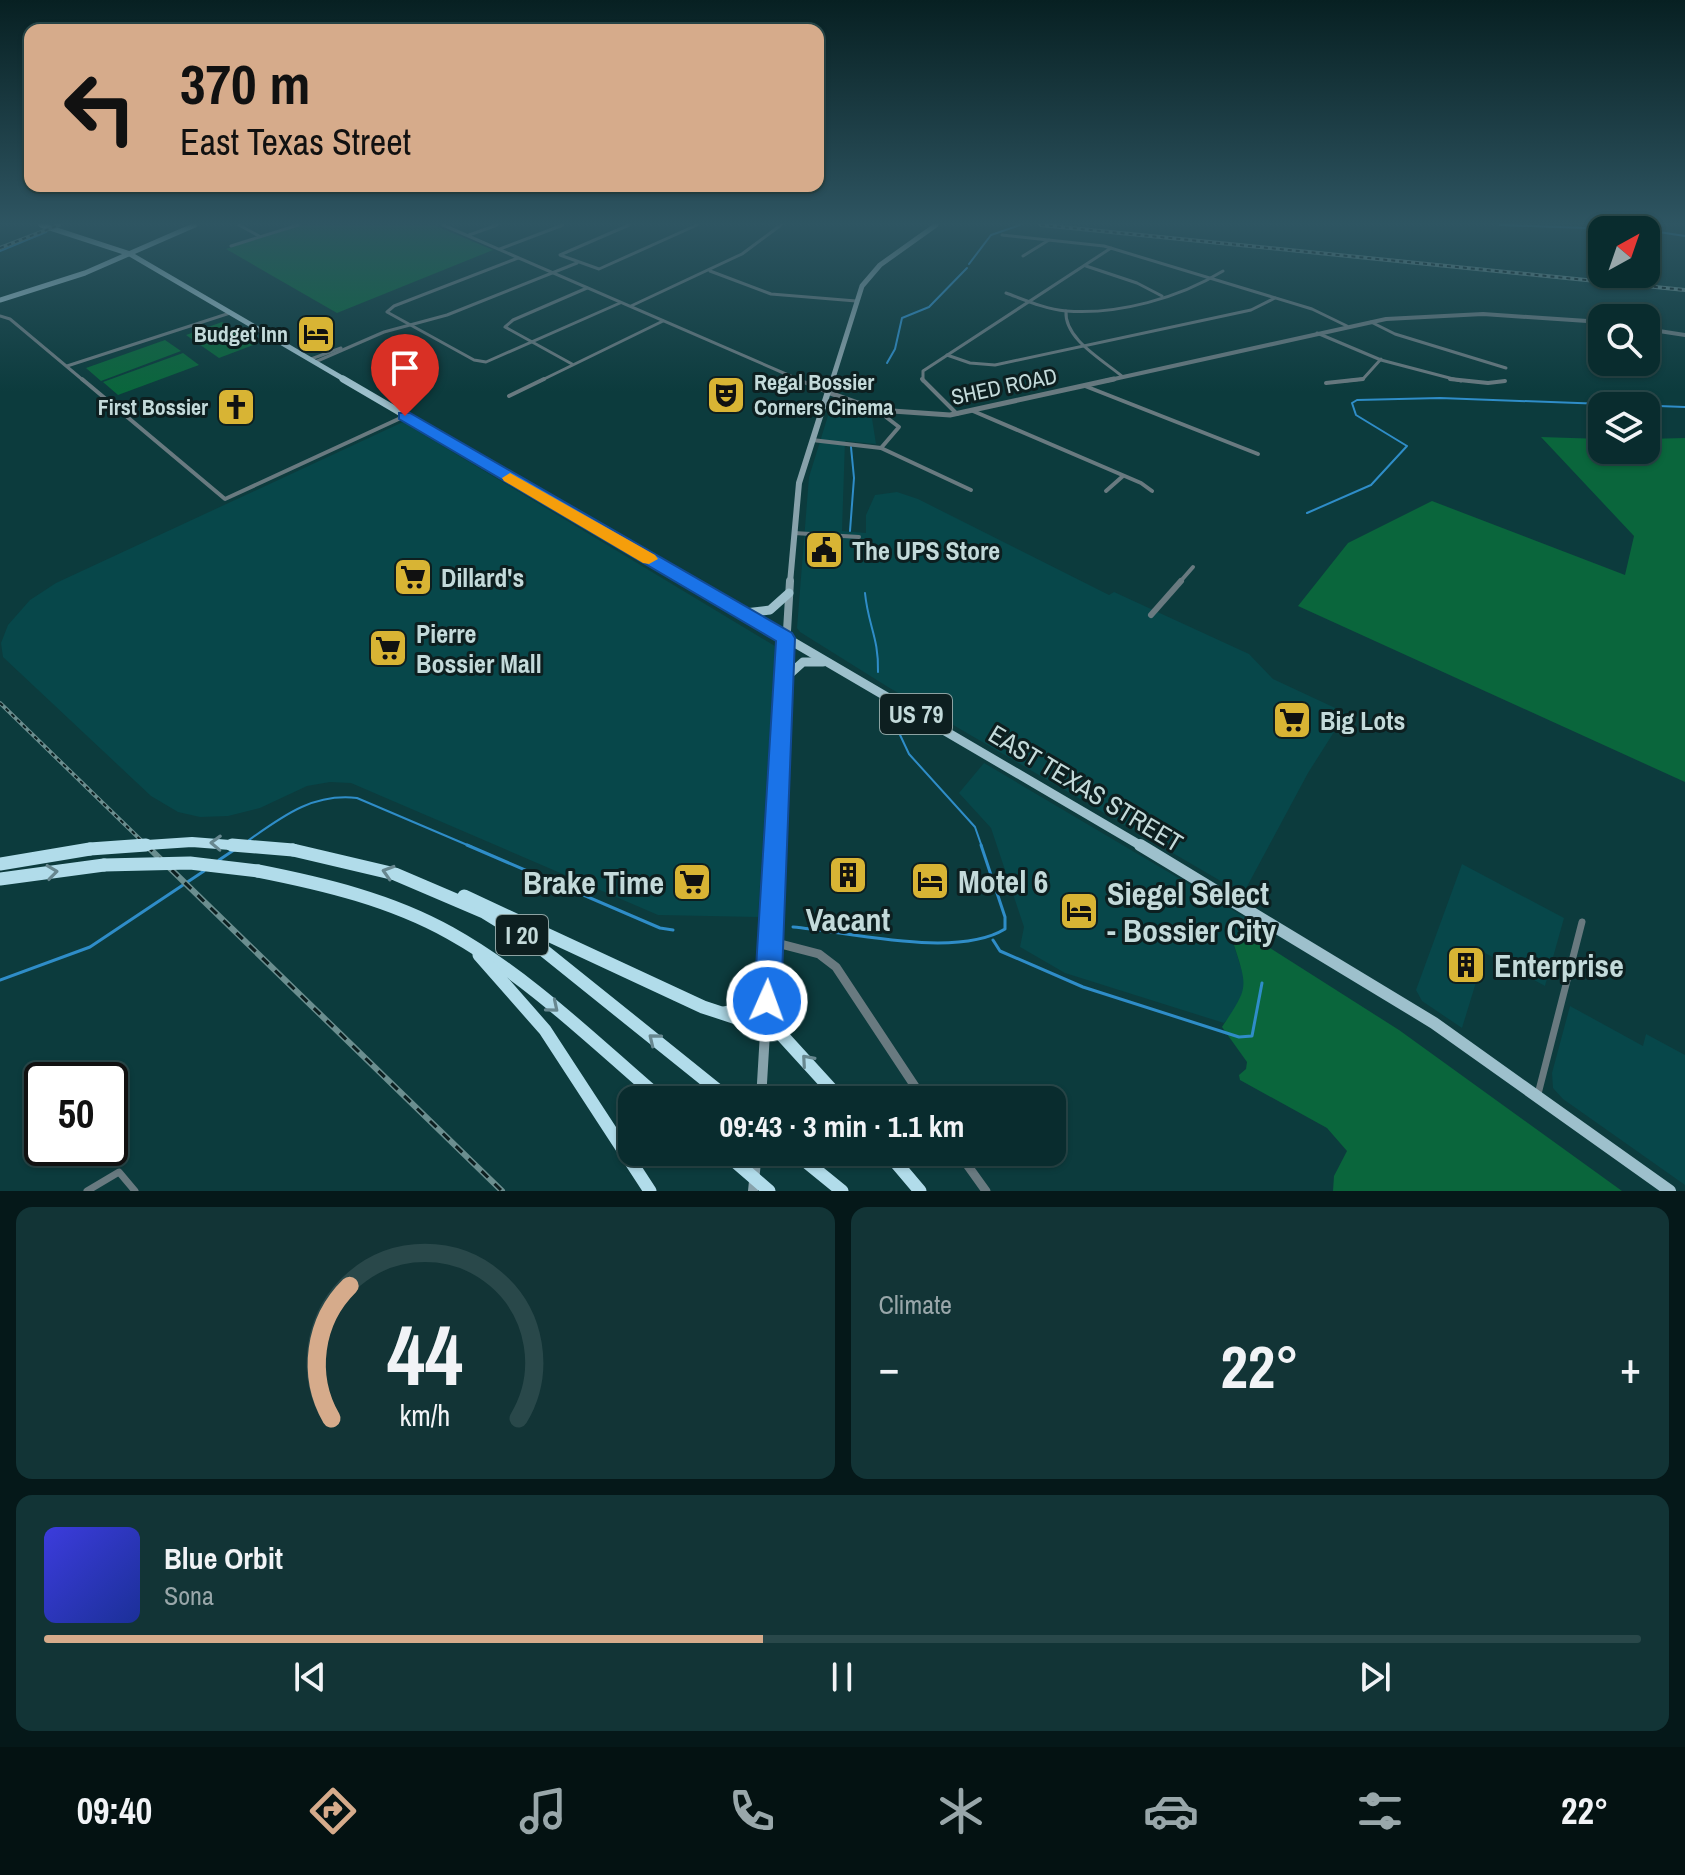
<!DOCTYPE html>
<meta charset="utf-8">
<style>
body{margin:0;font-family:"Archivo Narrow",sans-serif;background:#123436;color:#f1f3f6;height:100vh;display:flex;flex-direction:column;font-size:30px;white-space:nowrap}
*{box-sizing:border-box;margin:0}
p{font-size:26px;color:#99a7aa}
.icon{flex:none;width:44px;height:44px;fill:none;stroke:currentColor;stroke-width:2;stroke-linecap:round;stroke-linejoin:round}
.map{position:relative;height:1191px;overflow:hidden}
.drawer{display:flex;flex-direction:column;gap:16px;padding:16px;background:#051819;flex:1}
.drawer>*{flex:none}
.banner{position:absolute;left:24px;top:24px;width:800px;height:168px;border-radius:16px;box-shadow:0 2px 6px #0004,0 0 0 2px #29484a;background:#d6ab8b;color:#111;overflow:hidden}
.needle{width:52px;rotate:40deg}
.fabs{position:absolute;left:1588px;top:216px;display:grid;gap:16px}
.fabs a{display:grid;place-items:center;width:72px;height:72px;border-radius:16px;background:#092c2e;box-shadow:0 2px 6px #0004,0 0 0 2px #29484a;font-size:40px}
.speed{position:absolute;left:24px;top:1062px;display:flex;gap:16px;font-size:40px;font-weight:700;text-align:center}
.speed>*{display:grid;place-content:center;width:104px;height:104px;border-radius:50%;background:#092c2e;box-shadow:0 2px 6px #0004,0 0 0 2px #29484a;line-height:1}
.speed .limit{border:4px solid #111;border-radius:12px;background:#fff;color:#111}
.pin{position:absolute;display:grid;place-items:center;width:68px;height:68px;color:#fff;margin:-82px -34px;border-radius:50% 50% 50% 0;rotate:-45deg;box-shadow:0 0 8px #0007}
.pin .icon{rotate:45deg}
.me{position:absolute;width:88px;margin:-44px;rotate:2deg;stroke-linejoin:round;filter:drop-shadow(0 0 6px #0008)}
.turn{display:flex;align-items:center;gap:28px;height:168px;padding:0 24px;font-size:36px}
.turn .icon{width:104px;height:104px;stroke-width:2.5}
.turn b{display:block;font-size:56px;line-height:68px}
.big{font-size:60px;font-weight:800;line-height:1.1}
.drawer .card{flex:1;display:flex;flex-direction:column;justify-content:center;gap:12px;min-width:0;padding:0 28px;border-radius:16px;background:#123436}
.drawer .dial{align-items:center;gap:0}
.dial svg{height:208px;overflow:visible;fill:none;stroke:#29484a;stroke-width:7;stroke-linecap:round;text-anchor:middle}
.dial text{fill:#f1f3f6;stroke:none}
.song{display:flex;align-items:center;gap:24px}
.cover{width:96px;height:96px;border-radius:12px;background:linear-gradient(135deg,hsl(240 70% 55%),hsl(230 70% 35%))}
.played{height:8px;border-radius:4px;background:linear-gradient(90deg,#d6ab8b 45%,#29484a 45%)}
.keys{display:flex;justify-content:space-around;direction:ltr}
.heat{display:flex;justify-content:space-between;align-items:center;font-size:44px;direction:ltr}
.drawer .tiles{flex:1;display:grid;gap:16px;grid-template-columns:1fr 1fr}
.card:last-child{grid-column:span 2}
.trip{position:absolute;left:618px;top:1086px;width:448px;height:80px;border-radius:16px;background:#092c2e;box-shadow:0 2px 6px #0004,0 0 0 2px #29484a;font-weight:800;line-height:80px;text-align:center}
.menu{display:flex;height:128px;justify-content:space-around;align-items:center;background:#041212;color:#99a7aa}
.menu .icon{width:56px;height:56px}
.menu .current{color:#d6ab8b}
.menu b{font-size:36px;color:#f1f3f6}
.map>svg:first-child{display:block}
.built{fill:#07474a}
.green{fill:#0a663c}
.lines{fill:none;stroke-linecap:round;stroke-linejoin:round}
.stream-far1{stroke:#2f8dc8;stroke-width:2}
.stream{stroke:#2f8dc8;stroke-width:3}
.minor-far3{stroke:#697a80;stroke-width:3}
.minor-far2{stroke:#697a80;stroke-width:4}
.minor-far1{stroke:#697a80;stroke-width:6}
.minor{stroke:#697a80;stroke-width:7}
.tertiary-far2{stroke:#697a80;stroke-width:4}
.tertiary-far1{stroke:#697a80;stroke-width:5}
.tertiary{stroke:#697a80;stroke-width:9}
.secondary-far3{stroke:#87a2ab;stroke-width:5}
.secondary-far2{stroke:#87a2ab;stroke-width:6}
.secondary-far1{stroke:#87a2ab;stroke-width:8}
.secondary{stroke:#87a2ab;stroke-width:10}
.primary-far3{stroke:#9dc0cc;stroke-width:5}
.primary-far2{stroke:#9dc0cc;stroke-width:7}
.primary-far1{stroke:#9dc0cc;stroke-width:9}
.primary{stroke:#9dc0cc;stroke-width:12}
.motorway{stroke:#b1dcea;stroke-width:13}
.rail-far1-casing{stroke:#6b8e8f;stroke-width:4}
.rail-casing{stroke:#6b8e8f;stroke-width:6}
.rail-far1{stroke:#0d1f20;stroke-width:2;stroke-dasharray:4;stroke-linecap:butt}
.rail{stroke:#0d1f20;stroke-width:3;stroke-dasharray:9;stroke-linecap:butt}
.motorway-bridge-far1{stroke:#b1dcea;stroke-width:10}
.motorway-bridge{stroke:#b1dcea;stroke-width:13}
.oneway{stroke:#67878f}
.route{fill:#1a73e8;stroke:#114b97;stroke-width:2}
.slow{fill:#f59e0b}
.labels{text-anchor:middle;dominant-baseline:central;stroke-width:6;stroke-linejoin:round;paint-order:stroke}
.far-poi-label{font-size:22px;font-weight:bold;fill:#c3dada;stroke:#0d1f20;text-anchor:end}
.far-street-label{font-size:22px;fill:#c3dada;stroke:#0d1f20}
.shield{fill:#0d1f20;stroke:#8ca2a2;stroke-width:2}
.shield-label{font-size:24px;font-weight:bold;fill:#c3dada}
.poi-label{font-size:26px;font-weight:bold;fill:#c3dada;stroke:#0d1f20;text-anchor:start}
.street-label{font-size:26px;fill:#c3dada;stroke:#0d1f20}
.near-poi-label{font-size:32px;font-weight:bold;fill:#c3dada;stroke:#0d1f20;text-anchor:start}
</style>
<div class="map">
<svg width="1685" height="1191" viewBox="0 0 1685 1191">
<rect width="100%" height="100%" fill="#0c3b3d"/>
<g class="built">
<path d="M841 403 871 412 876 444 845 441 842 531 866 533V515L875 495 897 492 918 499 1109 595 1114 592 1249 654 1273 679 1346 713 1308 773 1243 894 888 687 800 632 797 628 809 477 831 406Z"/>
<path d="M403 422 775 646 758 917 658 915 351 783 330 782 307 786 260 808 228 816 200 817 178 812 151 796 3 657 1 643 8 625 30 600 56 583Z"/>
<path d="M984 763 1246 918 1233 942 1246 984 1237 1008 1224 1023 1065 973 1020 947 1024 927 991 828 959 793Z"/>
<path d="M1462 864 1564 918 1545 986 1485 953 1462 1028 1422 1001 1416 990Z"/>
<path d="M1570 1006 1643 1046 1646 1034 1685 1055V1185L1563 1099 1553 1088 1552 1073Z"/>
</g>
<g class="green">
<path d="M300 225H434L493 250 337 313 226 249Z"/>
<path d="M222 322 256 344 219 358 186 335Z"/>
<path d="M165 340 181 351 101 381 86 368Z"/>
<path d="M183 353 199 365 118 395 103 382Z"/>
<path d="M1541 437 1602 439V450H1646V439L1685 438V782L1298 606 1348 543 1432 501 1625 575 1634 536Z"/>
<path d="M1240 929 1399 1030 1622 1191H1333L1334 1176 1347 1151 1327 1128 1240 1080 1239 1075 1246 1069 1247 1062 1222 1027C1249 986 1248 989 1233 942Z"/>
</g>
<g class="lines">
<g class="stream-far1">
<path d="M1500 225 1645 230"/>
<path d="M1646 230 1685 236"/>
<path d="M0 251 46 232"/>
<path d="M969 264 991 235 1020 225"/>
<path d="M887 363 895 349 902 318 929 307 967 268"/>
<path d="M1307 513 1371 485 1407 446 1356 415 1352 403 1357 400 1440 398 1685 407"/>
<path d="M850 531 854 478 851 447"/>
<path d="M865 593C868 625 879 638 878 672"/>
<path d="M893 720 909 754 975 827 982 847"/>
<path d="M249 840C283 816 313 793 357 798L472 847"/>
</g>
<g class="stream">
<path d="M467 845 660 928 673 930"/>
<path d="M219 860 234 850"/>
<path d="M793 927C850 932 956 959 1005 929V917L981 845"/>
<path d="M993 940 1000 951 1083 987 1239 1037 1252 1036 1262 983"/>
<path d="M0 980 90 947 204 871"/>
</g>
<g class="minor-far3">
<path d="M239 225 259 236"/>
<path d="M443 225 802 381"/>
<path d="M629 225 560 255 599 269 697 225"/>
<path d="M469 235 497 225"/>
<path d="M1002 235 1104 246 1312 309 1347 326"/>
<path d="M231 246 298 225"/>
<path d="M500 249 563 225"/>
<path d="M1023 256 1049 240"/>
<path d="M518 258 394 306 387 312 474 360 486 362 620 303"/>
<path d="M1086 266 1137 283 1162 296"/>
<path d="M710 271 771 294 856 301"/>
<path d="M1006 293C1025 300 1045 309 1066 311 1118 315 1179 298 1223 271"/>
<path d="M631 306 742 254 781 225"/>
<path d="M1066 311C1064 339 1103 360 1123 377"/>
<path d="M0 316 10 319 84 381"/>
<path d="M1371 322 1395 334 1506 368"/>
<path d="M1317 333 1381 360 1461 381"/>
<path d="M947 355 970 363 995 365 1251 310 1275 298"/>
<path d="M311 359 341 348"/>
<path d="M315 362 384 332 447 315 577 263"/>
<path d="M572 364 505 327 513 320 587 288"/>
<path d="M67 366 230 313"/>
<path d="M540 381 663 321"/>
<path d="M923 381V371L1111 248"/>
<path d="M1345 381 1363 379 1381 359"/>
</g>
<g class="minor-far2">
<path d="M82 379 225 499 405 416"/>
<path d="M797 379 827 392"/>
<path d="M922 379 957 414"/>
<path d="M1450 379 1488 383 1505 381"/>
<path d="M1326 383 1363 379"/>
<path d="M1085 386 1258 454"/>
<path d="M509 396 544 379"/>
<path d="M973 411 1141 483 1152 491"/>
<path d="M812 440 881 448 971 490"/>
<path d="M881 448 899 427 886 417 887 412"/>
<path d="M1106 491 1123 476"/>
<path d="M794 533 859 537"/>
<path d="M1179 583 1193 567"/>
</g>
<path class="minor-far1" d="M1151 615 1181 581"/>
<g class="minor">
<path d="M1538 1094 1582 922"/>
<path d="M87 1191 119 1172 135 1191"/>
</g>
<g class="tertiary-far2">
<path d="M1646 329 1685 335"/>
<path d="M1105 381 1386 319 1483 314 1602 322"/>
</g>
<path class="tertiary-far1" d="M827 392 878 410 950 415 1114 379"/>
<g class="tertiary">
<path d="M769 941 819 954 836 967 924 1100"/>
<path d="M958 1152 986 1191"/>
</g>
<path class="secondary-far3" d="M832 381 862 286 880 265 936 225"/>
<path class="secondary-far2" d="M790 583 799 483 832 379"/>
<path class="secondary-far1" d="M774 847 790 581"/>
<g class="secondary">
<path d="M769 944 774 845"/>
<path d="M761 1100 769 965"/>
<path d="M753 1191 757 1152"/>
</g>
<g class="primary-far3">
<path d="M41 225 130 254 347 381"/>
<path d="M0 300 85 273 195 225"/>
</g>
<path class="primary-far2" d="M343 379 692 583"/>
<g class="primary-far1">
<path d="M689 581 1143 847"/>
<path d="M745 613 770 610 789 593"/>
<path d="M783 680 803 662H823"/>
</g>
<path class="primary" d="M1140 845 1434 1023 1670 1191"/>
<g class="motorway">
<path d="M293 850 395 874 484 912 537 945 730 1100"/>
<path d="M0 864 90 849"/>
<path d="M258 871C324 884 391 900 450 933 529 977 594 1042 662 1100"/>
<path d="M0 879 104 865"/>
<path d="M464 896 703 1007 779 1032 841 1100"/>
<path d="M479 955 545 1030 650 1191"/>
<path d="M724 1013C757 1009 762 968 769 941"/>
<path d="M794 1152 842 1191"/>
<path d="M887 1152 920 1191"/>
</g>
<defs>
<g id="rail-far1">
<path d="M1041 225 1685 290"/>
<path d="M0 248 59 225"/>
<path d="M0 703 148 847"/>
</g>
<path id="rail" d="M146 845 502 1191"/>
</defs>
<use href="#rail-far1" class="rail-far1-casing"/>
<use href="#rail" class="rail-casing"/>
<use href="#rail-far1" class="rail-far1"/>
<use href="#rail" class="rail"/>
<path class="motorway-bridge-far1" d="M117 847 192 842 257 847"/>
<g class="motorway-bridge">
<path d="M232 845 293 850"/>
<path d="M90 849 146 845"/>
<path d="M104 865 190 863 258 871"/>
<path d="M724 1152 769 1191"/>
</g>
</g>
<defs><path id="oneway-chevron" d="M-2-3.5L2.5 0L-2 3.5" fill="none" stroke-width="1.6" stroke-linecap="round" stroke-linejoin="round" transform="scale(2)"/></defs>
<g class="oneway">
<use href="#oneway-chevron" transform="translate(216 843) rotate(-178)"/>
<use href="#oneway-chevron" transform="translate(52 872) rotate(-7)"/>
<use href="#oneway-chevron" transform="translate(388 872) rotate(-163)"/>
<use href="#oneway-chevron" transform="translate(553 1007) rotate(40)"/>
<use href="#oneway-chevron" transform="translate(654 1039) rotate(-141)"/>
<use href="#oneway-chevron" transform="translate(807 1060) rotate(-131)"/>
</g>
<linearGradient id="sky" x2="0" y2="1"><stop stop-color="#072022"/><stop offset="0.57" stop-color="#2e5562"/><stop offset="1" stop-color="#2e5562" stop-opacity="0"/></linearGradient>
<rect width="1685" height="392" fill="url(#sky)"/>
<path class="route" d="M399 413H410L792 633 795 638 781 1001 777 1010 767 1014 758 1010 754 1001 776 641 399 419Z"/>
<path class="slow" d="M510 473 655 555 658 559 649 564 643 563 504 481 502 478Z"/>
<defs>
<symbol id="hotel-square" viewBox="-11 -11 22 22"><rect x="-9" y="-9" width="18" height="18" rx="4" fill="#d8b434" stroke="#0d1f20"/><path d="M-6-4.5h1.5V1H6V5H4.5V3h-9V5H-6ZM-4 0a1.8 1.8 0 1 1 3.6 0ZM.5 0V-2.5h3Q6-2.5 6 0Z" fill="#111"/></symbol>
<symbol id="theatre-square" viewBox="-11 -11 22 22"><rect x="-9" y="-9" width="18" height="18" rx="4" fill="#d8b434" stroke="#0d1f20"/><path d="M-5-5.5Q0-4 5-5.5V0Q5 5 0 6Q-5 5-5 0ZM-3.3-2.5H-1v1.5H-3.3ZM1-2.5H3.3v1.5H1ZM-2.8 1Q0 5.5 2.8 1Z" fill="#111"/></symbol>
<symbol id="church-square" viewBox="-11 -11 22 22"><rect x="-9" y="-9" width="18" height="18" rx="4" fill="#d8b434" stroke="#0d1f20"/><path d="M-1.2-6h2.4v3.5h3.3v2.4h-3.3V6h-2.4V-.1h-3.3v-2.4h3.3Z" fill="#111"/></symbol>
<symbol id="civic-square" viewBox="-11 -11 22 22"><rect x="-9" y="-9" width="18" height="18" rx="4" fill="#d8b434" stroke="#0d1f20"/><path d="M-.6-6.5H3V-4.5H.6V-3L4-1V1h2V6H-6V1h2V-1L-.6-3ZM-1.2 2.5V6h2.4V2.5Z" fill="#111"/></symbol>
<symbol id="supermarket-square" viewBox="-11 -11 22 22"><rect x="-9" y="-9" width="18" height="18" rx="4" fill="#d8b434" stroke="#0d1f20"/><path d="M-6-5.5h2.5l.6 2H6L4.5 2H-2.5L-4.4-4H-6ZM-1.5 3.2a1.3 1.3 0 1 0 .1 0ZM3 3.2a1.3 1.3 0 1 0 .1 0Z" fill="#111"/></symbol>
<symbol id="building-square" viewBox="-11 -11 22 22"><rect x="-9" y="-9" width="18" height="18" rx="4" fill="#d8b434" stroke="#0d1f20"/><path d="M-4-6H4V6H1V3H-1V6H-4ZM-2.5-4.3h1.7v1.8h-1.7ZM.8-4.3h1.7v1.8H.8ZM-2.5-1h1.7V.8h-1.7ZM.8-1h1.7V.8H.8Z" fill="#111"/></symbol>
</defs>
<g fill-rule="evenodd">
<use href="#hotel-square" x="294" y="312" width="44" height="44"/>
<use href="#theatre-square" x="704" y="373" width="44" height="44"/>
<use href="#church-square" x="214" y="385" width="44" height="44"/>
<use href="#civic-square" x="802" y="528" width="44" height="44"/>
<use href="#supermarket-square" x="391" y="555" width="44" height="44"/>
<use href="#supermarket-square" x="366" y="626" width="44" height="44"/>
<use href="#supermarket-square" x="1270" y="698" width="44" height="44"/>
<use href="#building-square" x="826" y="853" width="44" height="44"/>
<use href="#hotel-square" x="908" y="859" width="44" height="44"/>
<use href="#supermarket-square" x="670" y="860" width="44" height="44"/>
<use href="#hotel-square" x="1057" y="889" width="44" height="44"/>
<use href="#building-square" x="1444" y="943" width="44" height="44"/>
</g>
<g class="labels">
<g class="far-poi-label">
<text x="288" y="334">Budget Inn</text>
<text x="754" y="382" text-anchor="start">Regal Bossier<tspan x="754" dy="25">Corners Cinema</tspan></text>
<text x="208" y="407">First Bossier</text>
</g>
<g class="far-street-label">
<text transform="translate(1004 386) rotate(-12)">SHED ROAD</text>
</g>
<g class="shield">
<rect x="880" y="694" width="72" height="40" rx="6"/>
<rect x="496" y="915" width="52" height="40" rx="6"/>
</g>
<g class="shield-label">
<text x="916" y="714">US 79</text>
<text x="522" y="935">I 20</text>
</g>
<g class="poi-label">
<text x="852" y="550">The UPS Store</text>
<text x="441" y="577">Dillard's</text>
<text x="416" y="633">Pierre<tspan x="416" dy="30">Bossier Mall</tspan></text>
<text x="1320" y="720">Big Lots</text>
</g>
<g class="street-label">
<text transform="translate(1086 788) rotate(31)">EAST TEXAS STREET</text>
</g>
<g class="near-poi-label">
<text x="958" y="881">Motel 6</text>
<text x="664" y="882" text-anchor="end">Brake Time</text>
<text x="1107" y="893">Siegel Select<tspan x="1107" dy="37">- Bossier City</tspan></text>
<text x="848" y="919" text-anchor="middle">Vacant</text>
<text x="1494" y="965">Enterprise</text>
</g>
</g>
</svg>
<div class="fabs">
<a><svg class="needle" viewBox="-14 -14 28 28"><path d="M0-13l5 13h-10z" fill="#e53935"/><path d="M0 13l5-13h-10z" fill="#99a7aa"/></svg></a>
<a><svg class="icon" aria-label="search" viewBox="0 0 24 24"><circle cx="10" cy="10" r="6"/><path d="M15 15l6 6"/></svg></a>
<a><svg class="icon" aria-label="layers" viewBox="0 0 24 24"><path d="M12 4l9 5-9 5-9-5zM3 14l9 5 9-5"/></svg></a>
</div>
<div class="speed"><div class="limit">50</div></div>
<div class="pin" style="left:405px;top:416px;background:#d93025"><svg class="icon" aria-label="arrive" viewBox="0 0 24 24"><path d="M6 21V4h12l-3 4 3 4H6"/></svg></div>
<svg class="me" style="left:767px;top:1001px" viewBox="-20 -20 40 40"><circle r="17" fill="#1a73e8" stroke="#fff" stroke-width="3"/><path d="M0-11L8 9 0 5-8 9z" fill="#fff"/></svg>
<div class="trip">09:43 · 3 min · 1.1 km</div>
<div class="banner">
<div class="turn"><svg class="icon" aria-label="left" viewBox="0 0 24 24"><path d="M17 20v-9H6M10 6l-5 5 5 5"/></svg><div><b>370 m</b>East Texas Street</div></div>
</div>
</div>
<section class="drawer">
<div class="tiles">
<div class="card dial"><svg viewBox="0 0 100 80">
<path d="M14 69A42 42 0 1 1 86 69"/>
<path d="M14 69A42 42 0 0 1 21 18" stroke="#d6ab8b"/>
<text x="50" y="56" font-size="32" font-weight="700">44</text>
<text x="50" y="72" font-size="11">km/h</text>
</svg></div>
<div class="card"><p>Climate</p>
<div class="heat"><a>−</a><b class="big">22°</b><a>+</a></div>
</div>
<div class="card">
<div class="song"><i class="cover"></i><div><b>Blue Orbit</b><p>Sona</p></div></div>
<div class="played"></div>
<div class="keys"><svg class="icon" aria-label="previous" viewBox="0 0 24 24"><path d="M18 5L8 12l10 7zM5 5v14"/></svg><svg class="icon" aria-label="pause" viewBox="0 0 24 24"><path d="M8 5v14M16 5v14"/></svg><svg class="icon" aria-label="next" viewBox="0 0 24 24"><path d="M6 5l10 7-10 7zM19 5v14"/></svg></div>
</div>
</div>
</section>
<nav class="menu">
<b>09:40</b>
<svg class="icon current" aria-label="directions" viewBox="0 0 24 24"><path d="M12 3l9 9-9 9-9-9zM9 14v-3h6M13 9l2 2-2 2"/></svg>
<svg class="icon" aria-label="music" viewBox="0 0 24 24"><path d="M9 18V5l10-2v13"/><circle cx="6" cy="18" r="3"/><circle cx="16" cy="16" r="3"/></svg>
<svg class="icon" aria-label="phone" viewBox="0 0 24 24"><path d="M5 4h4l2 5-3 2q2 4 5 5l2-3 5 2v4C11 20 4 13 5 4z"/></svg>
<svg class="icon" aria-label="climate" viewBox="0 0 24 24"><path d="M12 3v18M4 7l16 10M4 17L20 7"/></svg>
<svg class="icon" aria-label="car" viewBox="0 0 24 24"><path d="M5 17H2v-5l4-1 3-4h7l3 4 3 1v5h-3M9 17h6M6 11h13"/><circle cx="7" cy="17" r="2"/><circle cx="17" cy="17" r="2"/></svg>
<svg class="icon" aria-label="filters" viewBox="0 0 24 24"><path d="M4 7h16M4 17h16"/><circle cx="9" cy="7" r="2"/><circle cx="15" cy="17" r="2"/></svg>
<b>22°</b>
</nav>
